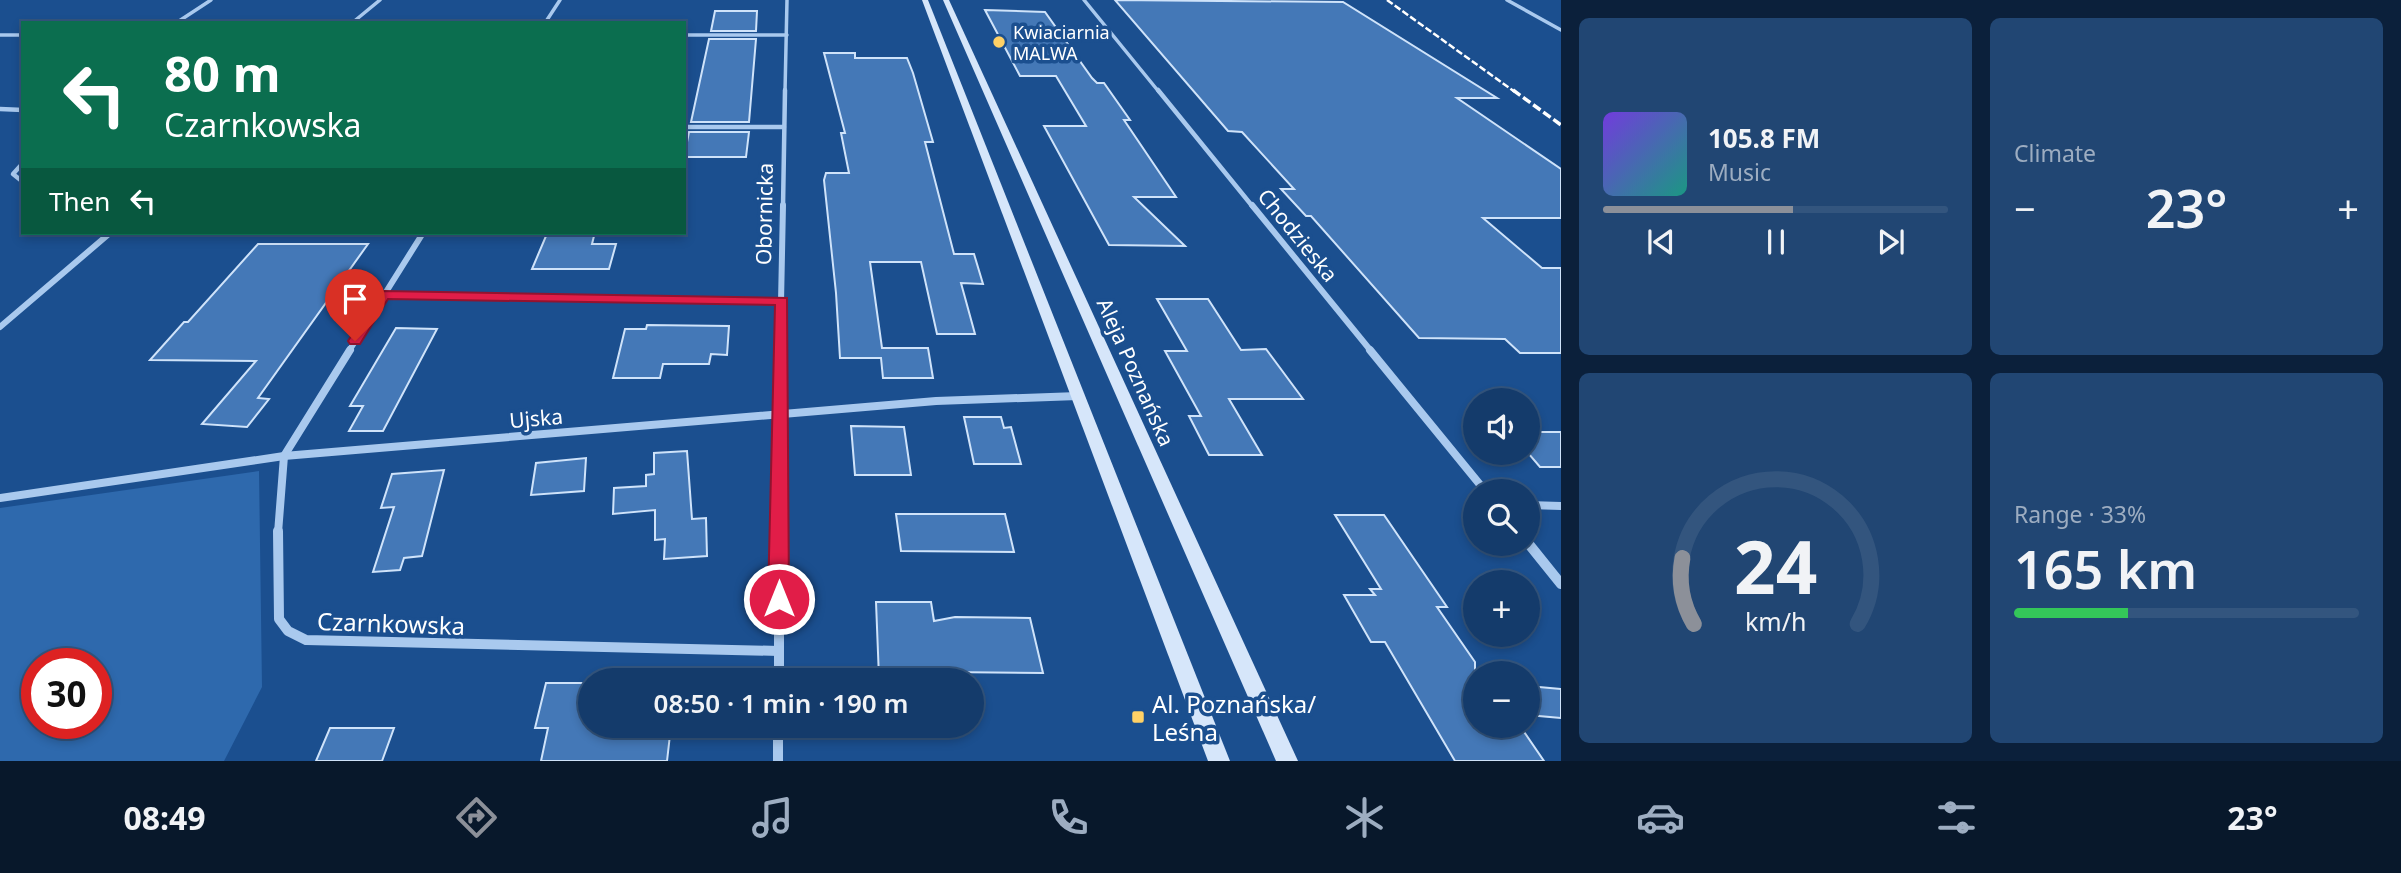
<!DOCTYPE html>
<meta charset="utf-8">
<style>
body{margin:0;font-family:"Noto Sans",sans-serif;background:#214673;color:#f1f3f6;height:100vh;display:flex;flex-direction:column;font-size:26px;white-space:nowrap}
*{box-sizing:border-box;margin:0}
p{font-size:23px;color:#9dadc1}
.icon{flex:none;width:38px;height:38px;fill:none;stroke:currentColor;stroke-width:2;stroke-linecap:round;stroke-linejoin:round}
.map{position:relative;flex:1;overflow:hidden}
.panel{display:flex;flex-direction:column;gap:18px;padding:18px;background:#0b203b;width:840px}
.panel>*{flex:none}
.hud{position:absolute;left:21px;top:21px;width:665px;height:214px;border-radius:0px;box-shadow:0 4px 10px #0003,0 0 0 2px #33557e;background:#0b6e4f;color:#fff;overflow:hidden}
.buttons{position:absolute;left:1463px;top:388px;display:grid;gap:14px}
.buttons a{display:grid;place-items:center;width:77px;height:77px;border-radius:50%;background:#143b6b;box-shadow:0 4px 10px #0003,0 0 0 2px #33557e;font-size:35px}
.speed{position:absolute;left:21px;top:648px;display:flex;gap:14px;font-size:35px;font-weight:700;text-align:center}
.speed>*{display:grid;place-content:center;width:91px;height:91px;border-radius:50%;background:#143b6b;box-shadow:0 4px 10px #0003,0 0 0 2px #33557e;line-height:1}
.speed .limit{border:10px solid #d22;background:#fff;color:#111}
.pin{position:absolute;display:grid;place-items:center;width:60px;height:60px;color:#fff;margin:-72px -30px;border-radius:50% 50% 50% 0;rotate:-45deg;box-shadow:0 0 7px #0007}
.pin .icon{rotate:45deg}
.me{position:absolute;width:77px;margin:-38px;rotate:0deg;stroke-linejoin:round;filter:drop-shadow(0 0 5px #0008)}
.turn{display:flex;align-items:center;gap:24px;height:147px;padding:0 28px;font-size:32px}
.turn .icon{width:91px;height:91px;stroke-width:2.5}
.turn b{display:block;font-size:49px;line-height:60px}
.then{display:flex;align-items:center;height:66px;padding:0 28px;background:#0003;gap:14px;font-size:26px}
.big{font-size:52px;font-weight:600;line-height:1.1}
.panel .widget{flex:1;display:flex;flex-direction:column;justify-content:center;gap:10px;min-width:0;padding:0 24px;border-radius:10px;background:#214673}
.panel .dial{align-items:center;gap:0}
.dial svg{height:182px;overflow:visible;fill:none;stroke:#33557e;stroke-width:7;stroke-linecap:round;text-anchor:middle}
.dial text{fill:#f1f3f6;stroke:none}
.song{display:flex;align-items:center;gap:21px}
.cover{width:84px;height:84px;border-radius:10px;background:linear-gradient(135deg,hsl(260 70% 55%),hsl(170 70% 35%))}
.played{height:7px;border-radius:4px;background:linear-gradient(90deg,#8c9099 55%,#33557e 55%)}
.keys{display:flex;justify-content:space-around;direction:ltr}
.heat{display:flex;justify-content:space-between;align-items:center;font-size:38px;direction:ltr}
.charge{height:10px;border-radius:5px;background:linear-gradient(90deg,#34c759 33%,#33557e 0)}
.panel .tiles{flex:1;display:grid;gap:18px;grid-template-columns:repeat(2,1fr)}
.trip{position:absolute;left:578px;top:668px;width:406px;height:70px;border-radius:35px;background:#143b6b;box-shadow:0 4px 10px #0003,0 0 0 2px #33557e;font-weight:600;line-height:70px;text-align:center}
.tab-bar{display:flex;height:112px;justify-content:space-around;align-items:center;background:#08182b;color:#9dadc1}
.tab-bar .icon{width:49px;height:49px}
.tab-bar .current{color:#8c9099}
.tab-bar b{font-size:32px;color:#f1f3f6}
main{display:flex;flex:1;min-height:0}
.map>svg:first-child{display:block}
.green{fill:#2e69ad;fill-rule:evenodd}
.building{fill:#4478b7;stroke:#cfe3fa;stroke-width:2}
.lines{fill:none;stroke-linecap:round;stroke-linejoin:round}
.street-far4{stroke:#a9c9ee;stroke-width:3.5}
.street-far3{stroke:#a9c9ee;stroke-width:4.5}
.street-far2{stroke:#a9c9ee;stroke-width:6}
.street-far1{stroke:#a9c9ee;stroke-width:8}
.street{stroke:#a9c9ee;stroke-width:10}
.secondary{fill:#d6e6fa;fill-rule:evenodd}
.rail-far1{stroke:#fff;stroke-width:2.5;stroke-dasharray:7 2.5;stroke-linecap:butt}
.rail{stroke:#fff;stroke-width:3.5;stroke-dasharray:9 3.5;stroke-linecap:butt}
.route{fill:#e11d48;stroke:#92132f;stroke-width:2}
.poi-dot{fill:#ffd166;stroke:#1b4f8f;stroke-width:2.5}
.labels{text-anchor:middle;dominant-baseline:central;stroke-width:7;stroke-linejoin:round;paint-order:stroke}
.far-poi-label{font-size:18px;fill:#fff;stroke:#1b4f8f;text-anchor:start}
.street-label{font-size:21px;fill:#fff;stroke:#1b4f8f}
.near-street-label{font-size:24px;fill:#fff;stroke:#1b4f8f}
.near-poi-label{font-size:24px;fill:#fff;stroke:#1b4f8f;text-anchor:start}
</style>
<main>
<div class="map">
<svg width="1561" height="761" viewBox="0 0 1561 761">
<rect width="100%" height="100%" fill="#1b4f8f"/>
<path class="green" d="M259 471 262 687 224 761H0V508ZM37 663H96V723H37Z"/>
<g class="building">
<path d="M1115 0 1343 2 1497 98H1457L1561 169V218H1483L1542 268H1561V353H1520L1505 339 1419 338 1311 216H1306L1281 189H1294L1242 132 1228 131Z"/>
<path d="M985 10 1045 12 1092 78 1097 83H1104L1130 120H1124L1176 197H1134L1185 246 1109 245 1044 126H1086L1056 76H1020Z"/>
<path d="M715 11H757L756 31H711Z"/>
<path d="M709 39H756L749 122H691Z"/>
<path d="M824 53H855V58H907L913 73 933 142H925L954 254H974L983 284 961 283 975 334H937L921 262H870L882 348H928L933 378H883L881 358H840L836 293 824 180 826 173H849L841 133H845Z"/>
<path d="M689 132H749L746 157H684Z"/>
<path d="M546 236H594L592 244H616L609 269H532Z"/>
<path d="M258 244H368L258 398 269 399 247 427 202 424 256 361 150 360 184 322H188Z"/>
<path d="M1157 299H1208L1241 350 1266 349 1303 399H1229L1262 455H1209L1189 416H1201L1165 351H1187Z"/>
<path d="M647 325 729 326 727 355 711 354 709 364H663L660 378H613L625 329H646Z"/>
<path d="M396 328 437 329 383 431H349L363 406H350Z"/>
<path d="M964 417H1001L1004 428 1011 427 1021 464H974Z"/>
<path d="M851 426 904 427 911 475H855Z"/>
<path d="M1528 432H1561V467H1540L1528 453Z"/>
<path d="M687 451 692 519 706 518 707 556 664 559 665 539 655 540V510L613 514 614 488 646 486V475L654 474V453Z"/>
<path d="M586 458 584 491 531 495 536 463Z"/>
<path d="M444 470 422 556 404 558 400 570 373 572 394 507 381 508 392 474Z"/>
<path d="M896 514H1005L1014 552 901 551Z"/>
<path d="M1335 515H1384L1447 607H1437L1475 662V726H1520L1544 761H1455L1385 642H1371L1344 595H1375L1370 589H1381Z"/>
<path d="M876 602H931L934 621 955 617 1030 618 1043 673 945 672 946 679 879 678Z"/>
<path d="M546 683H590V726H671L667 761H541L548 728H535Z"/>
<path d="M1528 686 1561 689V718L1528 715Z"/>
<path d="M330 728H394L382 761H316Z"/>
</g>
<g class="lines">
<g class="street-far4">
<path d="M1084 0 1159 92"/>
<path d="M1507 0 1561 30"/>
<path d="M176 23 211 0"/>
<path d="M352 23 380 0"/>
<path d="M545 23 560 0"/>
<path d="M0 35H23"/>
<path d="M684 35H787"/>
<path d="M785 92 787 0"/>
</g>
<g class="street-far3">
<path d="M1158 90 1253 207"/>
<path d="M0 109 23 110"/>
<path d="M684 127H784"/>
<path d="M23 163 13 174 23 182"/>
<path d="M783 207 785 90"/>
</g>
<g class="street-far2">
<path d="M1252 205 1371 351"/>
<path d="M384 295 782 301"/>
<path d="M0 327 110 233"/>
<path d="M349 351 423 233"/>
<path d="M780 351 783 205"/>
</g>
<g class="street-far1">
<path d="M1370 350 1486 492"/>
<path d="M0 498 284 456 936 401 1078 396"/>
<path d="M1528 505 1561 506"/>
<path d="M278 533 284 456 350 350"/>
<path d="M779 533 780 350"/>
</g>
<g class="street">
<path d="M278 531 279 619 288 631 306 640 779 651"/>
<path d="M779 531V681"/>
<path d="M1528 543 1561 584"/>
<path d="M778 726V761"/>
</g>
<g class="secondary">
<path d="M922 0H928L1230 761H1208Z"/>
<path d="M943 0H949L1298 761H1276Z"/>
</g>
<path class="rail-far1" d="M1387 0 1515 92"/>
<path class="rail" d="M1513 90 1561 125"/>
</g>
<path class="route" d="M384 291 787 298 789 599 786 605 779 607 771 605 768 599 775 305 388 299 360 344H350L348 341 377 295Z"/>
<g class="poi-dot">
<circle cx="999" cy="42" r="7"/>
<rect x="1131" y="710" width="14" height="14" rx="3.5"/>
</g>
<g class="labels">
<g class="far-poi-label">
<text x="1013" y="32">Kwiaciarnia<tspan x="1013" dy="21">MALWA</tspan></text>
</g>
<g class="street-label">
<text transform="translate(764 214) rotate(-89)">Obornicka</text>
<text transform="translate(1298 235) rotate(51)">Chodzieska</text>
<text transform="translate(1136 372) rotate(66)">Aleja Poznańska</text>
<text transform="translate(536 418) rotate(-5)">Ujska</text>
</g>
<g class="near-street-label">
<text transform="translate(391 623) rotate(2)">Czarnkowska</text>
</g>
<g class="near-poi-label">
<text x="1152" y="703">Al. Poznańska/<tspan x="1152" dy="28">Leśna</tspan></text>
</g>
</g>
</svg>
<div class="buttons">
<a><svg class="icon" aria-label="sound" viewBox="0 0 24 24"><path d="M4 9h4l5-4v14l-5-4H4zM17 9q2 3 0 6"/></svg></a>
<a><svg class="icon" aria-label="search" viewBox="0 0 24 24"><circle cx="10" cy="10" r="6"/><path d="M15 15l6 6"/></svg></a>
<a>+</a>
<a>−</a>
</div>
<div class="speed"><div class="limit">30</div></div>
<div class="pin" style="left:355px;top:341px;background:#d93025"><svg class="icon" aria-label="arrive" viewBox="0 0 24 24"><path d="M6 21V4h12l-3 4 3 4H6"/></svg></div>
<svg class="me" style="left:779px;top:599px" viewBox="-20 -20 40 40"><circle r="17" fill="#e11d48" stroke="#fff" stroke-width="3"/><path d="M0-11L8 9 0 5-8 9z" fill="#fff"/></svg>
<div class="trip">08:50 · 1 min · 190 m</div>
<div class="hud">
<div class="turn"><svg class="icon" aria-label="left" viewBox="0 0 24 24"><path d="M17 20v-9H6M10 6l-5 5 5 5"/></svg><div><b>80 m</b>Czarnkowska</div></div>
<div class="then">Then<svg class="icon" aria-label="left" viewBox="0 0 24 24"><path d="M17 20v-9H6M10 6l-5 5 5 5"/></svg></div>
</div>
</div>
<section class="panel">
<div class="tiles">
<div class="widget">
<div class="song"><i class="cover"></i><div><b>105.8 FM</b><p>Music</p></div></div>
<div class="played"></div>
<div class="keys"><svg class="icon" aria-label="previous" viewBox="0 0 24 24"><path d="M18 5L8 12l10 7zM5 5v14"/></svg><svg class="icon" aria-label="pause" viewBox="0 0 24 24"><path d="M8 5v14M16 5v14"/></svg><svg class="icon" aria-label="next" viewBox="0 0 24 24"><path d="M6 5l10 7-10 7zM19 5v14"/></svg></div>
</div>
<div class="widget"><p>Climate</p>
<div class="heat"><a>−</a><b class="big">23°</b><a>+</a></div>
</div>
<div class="widget dial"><svg viewBox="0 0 100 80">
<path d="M14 69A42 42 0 1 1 86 69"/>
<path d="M14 69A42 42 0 0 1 9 40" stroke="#8c9099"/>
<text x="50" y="56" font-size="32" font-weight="700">24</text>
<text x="50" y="72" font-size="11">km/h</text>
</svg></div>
<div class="widget"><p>Range · 33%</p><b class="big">165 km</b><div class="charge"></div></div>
</div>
</section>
</main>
<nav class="tab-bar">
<b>08:49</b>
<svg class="icon current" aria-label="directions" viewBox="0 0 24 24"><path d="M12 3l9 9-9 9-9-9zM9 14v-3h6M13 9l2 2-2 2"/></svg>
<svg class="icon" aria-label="music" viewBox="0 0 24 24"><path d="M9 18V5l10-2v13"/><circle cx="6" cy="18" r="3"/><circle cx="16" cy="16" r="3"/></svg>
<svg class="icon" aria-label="phone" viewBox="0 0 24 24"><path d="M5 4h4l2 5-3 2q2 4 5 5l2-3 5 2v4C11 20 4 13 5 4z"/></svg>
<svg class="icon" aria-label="climate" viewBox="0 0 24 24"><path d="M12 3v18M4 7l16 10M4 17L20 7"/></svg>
<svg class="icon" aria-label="car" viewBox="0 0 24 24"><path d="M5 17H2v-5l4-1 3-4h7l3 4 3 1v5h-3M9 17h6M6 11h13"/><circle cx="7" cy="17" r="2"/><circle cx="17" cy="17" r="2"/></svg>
<svg class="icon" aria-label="filters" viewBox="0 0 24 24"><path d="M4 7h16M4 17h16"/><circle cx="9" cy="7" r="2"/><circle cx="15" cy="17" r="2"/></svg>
<b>23°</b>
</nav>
